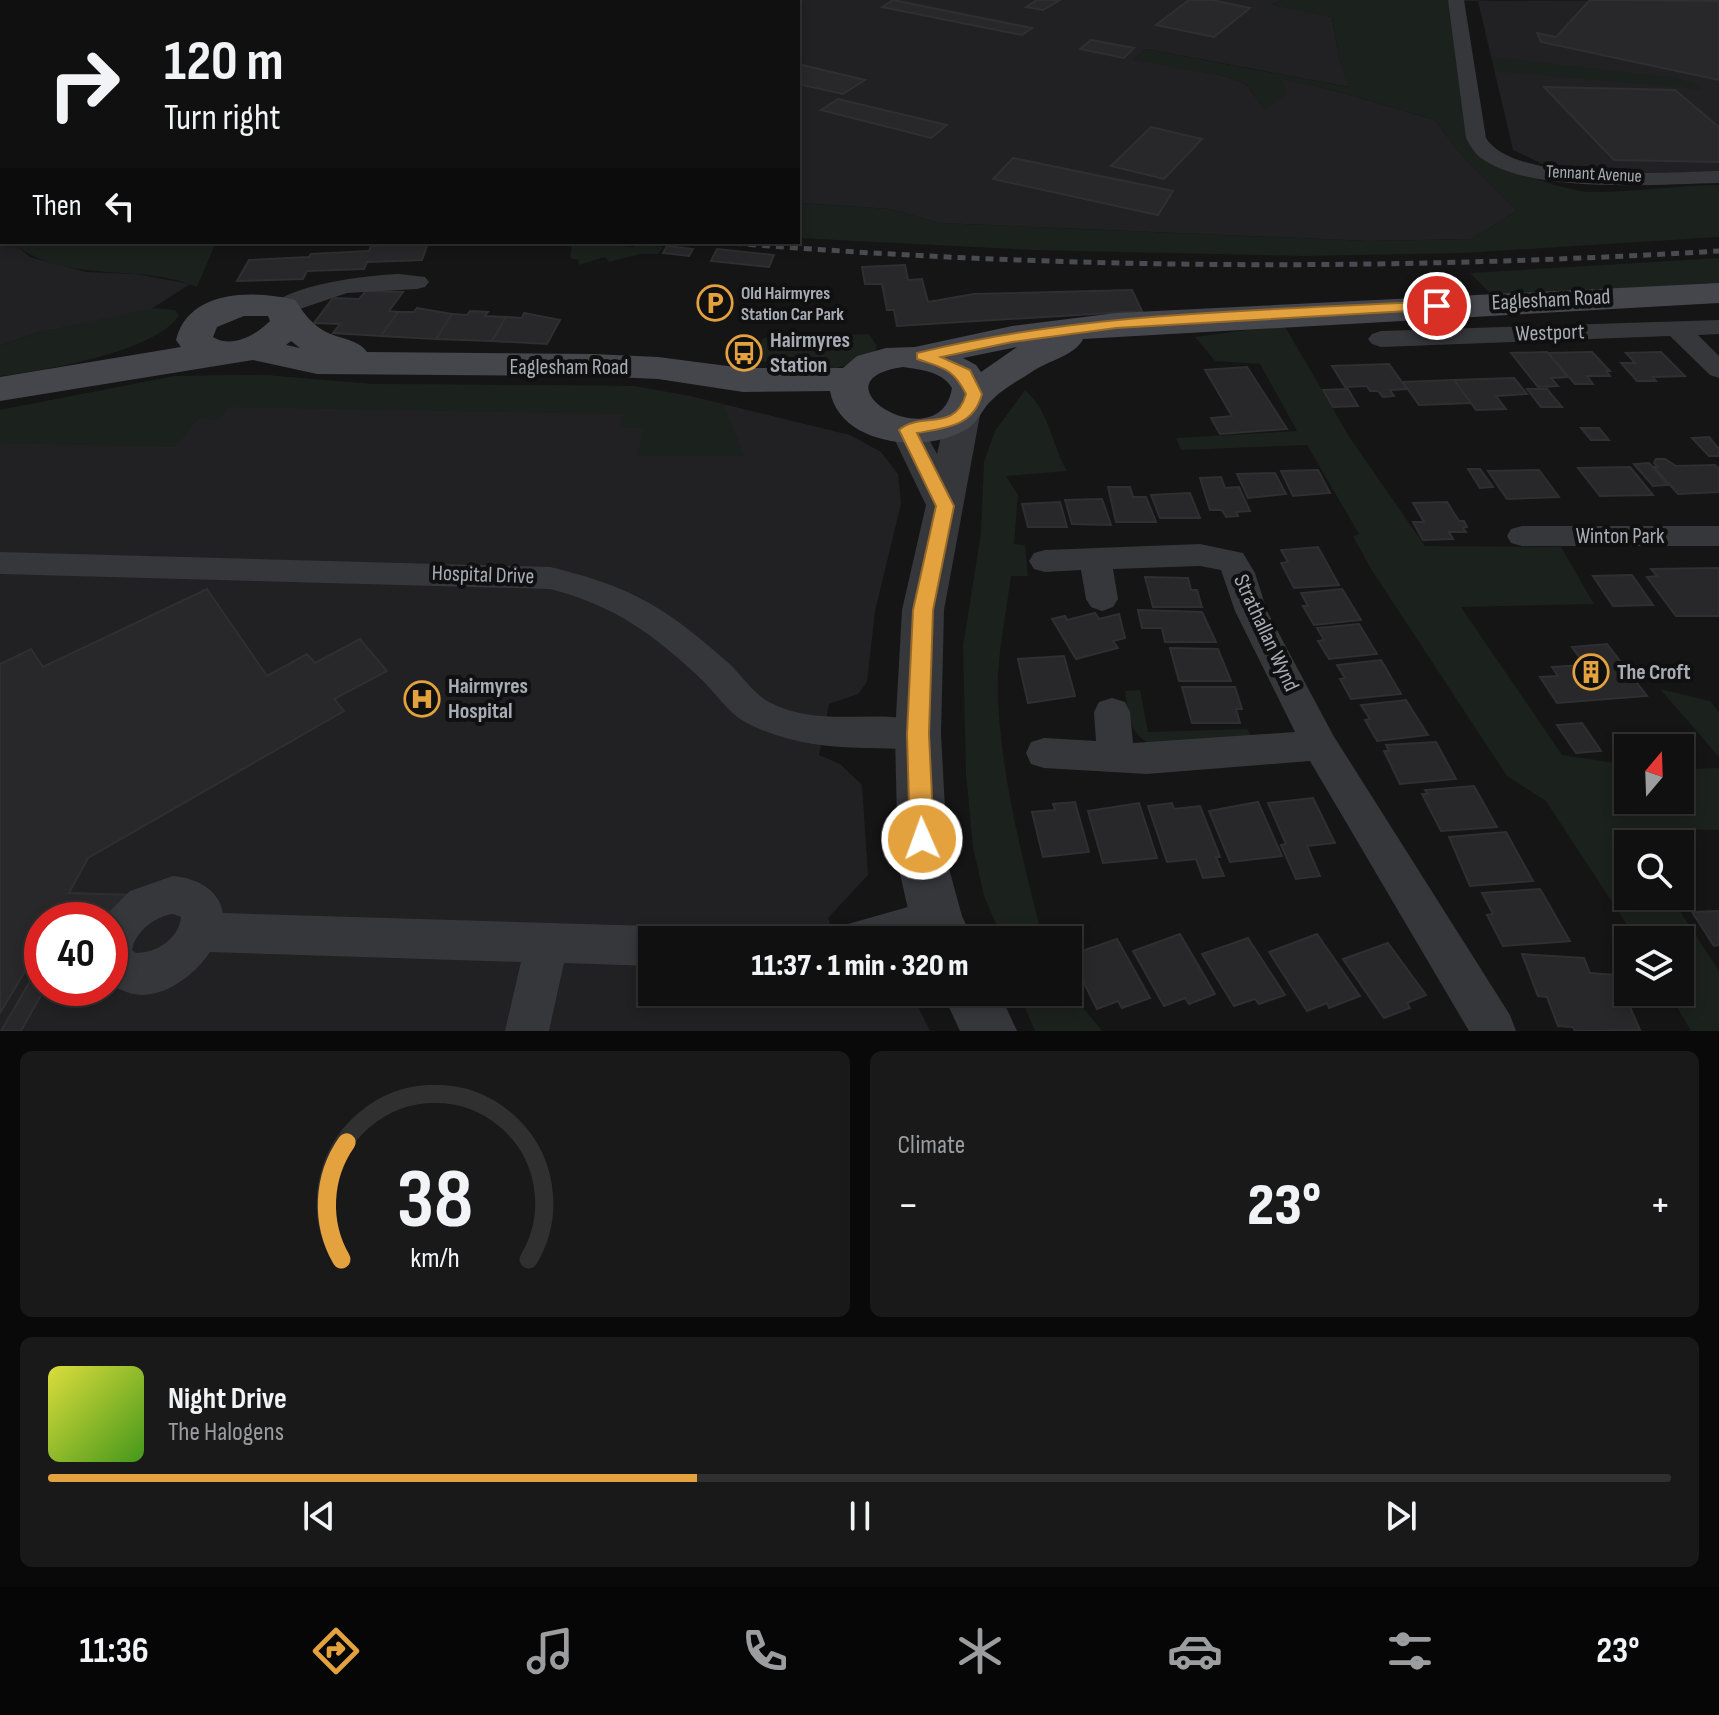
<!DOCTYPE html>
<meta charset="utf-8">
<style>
body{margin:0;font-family:"Sofia Sans Condensed",sans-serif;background:#191919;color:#f1f3f6;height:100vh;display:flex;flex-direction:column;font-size:30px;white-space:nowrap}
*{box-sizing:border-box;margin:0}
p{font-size:26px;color:#9c9d9f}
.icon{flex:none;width:44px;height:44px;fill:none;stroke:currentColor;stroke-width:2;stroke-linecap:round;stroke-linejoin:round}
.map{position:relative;height:1031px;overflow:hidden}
.side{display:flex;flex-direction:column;gap:20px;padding:20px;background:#090909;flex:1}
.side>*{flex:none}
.guide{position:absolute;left:0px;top:0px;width:800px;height:244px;box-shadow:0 4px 12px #0003,0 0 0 2px #303030;background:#101010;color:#f1f3f6;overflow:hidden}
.needle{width:52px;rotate:19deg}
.controls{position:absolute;left:1614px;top:734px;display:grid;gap:16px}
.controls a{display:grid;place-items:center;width:80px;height:80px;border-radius:0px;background:#101010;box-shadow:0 4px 12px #0003,0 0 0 2px #303030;font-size:40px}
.speed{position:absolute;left:24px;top:902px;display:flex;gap:16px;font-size:40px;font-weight:700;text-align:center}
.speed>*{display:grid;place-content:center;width:104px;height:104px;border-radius:50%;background:#101010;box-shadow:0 4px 12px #0003,0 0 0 2px #303030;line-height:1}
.speed .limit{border:12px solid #d22;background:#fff;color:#111}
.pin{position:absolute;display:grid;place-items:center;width:68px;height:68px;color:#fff;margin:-34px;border:4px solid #fff;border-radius:50%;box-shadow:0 2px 8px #0007}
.me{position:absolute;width:88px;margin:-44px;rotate:358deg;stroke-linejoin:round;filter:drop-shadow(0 0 6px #0008)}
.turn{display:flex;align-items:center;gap:28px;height:168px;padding:0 32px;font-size:36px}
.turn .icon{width:104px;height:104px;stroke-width:2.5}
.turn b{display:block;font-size:56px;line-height:68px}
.then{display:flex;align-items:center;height:76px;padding:0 32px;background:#0003;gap:16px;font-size:30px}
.big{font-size:60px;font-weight:800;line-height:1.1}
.side .widget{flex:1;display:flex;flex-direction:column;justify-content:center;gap:12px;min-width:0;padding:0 28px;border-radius:12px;background:#191919}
.side .dial{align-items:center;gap:0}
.dial svg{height:208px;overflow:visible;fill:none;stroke:#303030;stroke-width:7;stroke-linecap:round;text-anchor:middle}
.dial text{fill:#f1f3f6;stroke:none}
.song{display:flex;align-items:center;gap:24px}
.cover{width:96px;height:96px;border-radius:12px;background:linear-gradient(135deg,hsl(60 70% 55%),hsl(100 70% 35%))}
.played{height:8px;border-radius:4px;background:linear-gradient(90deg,#e4a23f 40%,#303030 40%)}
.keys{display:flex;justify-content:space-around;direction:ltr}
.heat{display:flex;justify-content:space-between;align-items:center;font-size:44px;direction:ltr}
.side .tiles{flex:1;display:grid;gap:20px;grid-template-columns:1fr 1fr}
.widget:last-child{grid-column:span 2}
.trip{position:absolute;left:638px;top:926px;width:444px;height:80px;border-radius:0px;background:#101010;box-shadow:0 4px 12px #0003,0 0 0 2px #303030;font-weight:800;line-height:80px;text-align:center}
.dock{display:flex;height:128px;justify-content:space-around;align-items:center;background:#060606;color:#9c9d9f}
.dock .icon{width:56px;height:56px}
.dock .on{color:#e4a23f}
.dock b{font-size:36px;color:#f1f3f6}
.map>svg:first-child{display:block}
.built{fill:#212123;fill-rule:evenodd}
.green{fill:#1b211c}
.building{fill:#28282a;stroke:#2f2f32;stroke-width:2}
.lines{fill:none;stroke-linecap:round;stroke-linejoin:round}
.minor{fill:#36373b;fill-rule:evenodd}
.tertiary{fill:#36373b;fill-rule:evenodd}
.secondary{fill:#44464b;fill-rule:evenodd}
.rail{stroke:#494b50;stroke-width:5;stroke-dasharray:8 6;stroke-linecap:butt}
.route{fill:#e4a23f;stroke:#946929;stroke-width:2}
.labels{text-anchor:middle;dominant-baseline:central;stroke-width:8;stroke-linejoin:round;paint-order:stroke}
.far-street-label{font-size:18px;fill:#a8adb5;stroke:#101011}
.far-poi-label{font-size:18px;font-weight:bold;fill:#a8adb5;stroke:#101011;text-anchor:start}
.street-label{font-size:22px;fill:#a8adb5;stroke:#101011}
.poi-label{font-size:22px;font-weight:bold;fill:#a8adb5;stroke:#101011;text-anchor:start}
</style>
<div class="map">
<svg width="1719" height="1031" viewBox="0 0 1719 1031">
<rect width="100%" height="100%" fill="#151516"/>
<g class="built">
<path d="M609 0H1281L1273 4 1332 17 1339 57 1349 87 1146 49 1134 59 1225 76 1246 84 1265 109 1280 78 1336 91 1435 120 1460 153 1517 211 1472 239 1369 241 939 223 890 209 798 203V2Z"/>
<path d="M1719 0V173L1593 174 1555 170 1513 150 1478 1Z"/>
<path d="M0 232 2 242H12L30 257 87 272 136 274 190 284 148 311 36 333 0 346Z"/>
<path d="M265 375 370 384 634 386 690 396 850 435 881 452 898 474 901 504 875 611 867 682 858 694 829 704 819 755 840 764 862 785 868 875 828 918 835 940H652V992H911L930 1031H0V410L175 376ZM42 920H110V988H42Z"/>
</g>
<g class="green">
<path d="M0 0H610L612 2H2V124Z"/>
<path d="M1281 0H1498L1451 2 1474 149C1500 168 1563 192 1595 192 1637 192 1678 185 1719 185V237L1464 253 1304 256 1032 250 798 238V203L890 209 939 223 1369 241 1472 239 1517 211 1460 153 1435 120 1336 91 1281 79 1287 94 1265 110 1246 84 1225 76 1133 60 1146 49 1348 87 1339 57 1332 17 1271 5Z"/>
<path d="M1492 57 1677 78 1700 86V89L1495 71Z"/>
<path d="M12 242H216L197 287C138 262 64 286 12 242Z"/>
<path d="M572 242H619L620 246 634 247 636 244 663 247 658 254H640L609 262 605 257 579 265 578 260 570 258Z"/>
<path d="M1719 258V285L1492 295 1470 273Z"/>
<path d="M155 308 175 310 179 315C157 352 42 371 0 376V346L36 333Z"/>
<path d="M1284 325 1350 438 1425 546 1561 547 1594 604 1461 607 1562 755 1628 765V800H1680V769L1719 768V830L1626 829 1636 844H1628V896H1670L1719 971V1031H1691L1668 992H1680V940H1637L1546 801 1507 776 1371 569 1353 536 1359 534 1307 445 1181 450 1176 438 1297 431 1260 364 1215 361 1195 337Z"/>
<path d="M869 334 877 346 874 354C819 378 811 375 755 359L763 338Z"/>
<path d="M265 375 370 384 634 386 723 404 744 456H637L644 428 620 427 623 414 227 407 219 420 198 418 175 447 0 443V410L175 376Z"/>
<path d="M1025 390C1049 410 1052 445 1067 471L1006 476 1018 495 1014 544 1025 545 1028 576H1011C1006 616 996 659 998 699 1002 782 1023 860 1043 940H1003L984 896 973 847 966 774 963 646 981 533 984 462 995 431Z"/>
<path d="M1660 689 1710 701 1719 712V757Z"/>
<path d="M1140 690 1148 732 1247 729 1252 738 1152 745C1128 733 1129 715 1125 691Z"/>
<path d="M1068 989 1102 1031H1035L1018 992H1068Z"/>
</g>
<g class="building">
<path d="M893 0 1032 28 1022 35 882 7Z"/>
<path d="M1037 0H1060L1043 10 1026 7Z"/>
<path d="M1189 0H1212L1250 8 1214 37 1156 25Z"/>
<path d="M1590 0 1719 1V80L1541 42 1537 33 1556 37Z"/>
<path d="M1091 40 1134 48 1124 58 1080 49Z"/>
<path d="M798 64 865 80 843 94 798 84Z"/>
<path d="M1544 87 1675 90 1719 127V162L1614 160Z"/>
<path d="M838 99 947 125 931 138 821 110Z"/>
<path d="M1151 127 1202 139 1164 179 1111 166Z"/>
<path d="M1013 158 1173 191 1158 215 993 179Z"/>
<path d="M428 243 422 260 367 262 364 269 307 271 303 279 237 281 249 260 309 257 311 254 369 251 371 246Z"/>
<path d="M667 246 693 249 689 256 663 253Z"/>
<path d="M717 249 774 255 769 267 711 261Z"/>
<path d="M905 265 908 280 922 279 928 302 974 294 1132 290 1142 311 897 326 894 310H887L882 284H865L862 267Z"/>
<path d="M366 291 403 292 389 311 398 312 381 336 333 333 340 324 314 323 333 298 359 299Z"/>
<path d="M417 308 452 314 436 339 381 336 398 312H414Z"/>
<path d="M470 311 488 312 485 316 506 317 492 341 436 339 452 314 467 315Z"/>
<path d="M524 313 560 320 547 344 492 341 506 317 522 318Z"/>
<path d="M1547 352 1568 377 1551 378 1558 386 1538 387 1511 353Z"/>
<path d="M1592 352 1610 371H1606L1610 376H1587L1593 384H1575L1548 353Z"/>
<path d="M1661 352 1685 376 1653 377 1656 381H1637L1621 363H1635L1626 353Z"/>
<path d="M1389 364 1407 389 1390 390 1394 396 1383 397 1378 391H1370L1367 386 1345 387 1332 366Z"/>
<path d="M1247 367 1287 429 1220 434 1211 418 1232 416 1205 370Z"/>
<path d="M1514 378 1527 394 1496 396 1506 409 1476 410 1454 380Z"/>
<path d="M1454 380 1471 403 1419 405 1403 382Z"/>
<path d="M1348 389 1358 406 1333 407 1323 390Z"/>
<path d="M1527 389H1547L1562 407H1541Z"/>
<path d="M1581 428H1599L1609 440H1591Z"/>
<path d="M1709 437 1719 449V456H1709L1692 438Z"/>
<path d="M1656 459H1665L1676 466 1715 465 1719 469V492L1678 494 1654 467H1658L1654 463Z"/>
<path d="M1649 463 1668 485 1653 486 1634 464Z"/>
<path d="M1630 467 1653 495 1600 496 1578 468Z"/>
<path d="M1468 469H1480L1493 487 1480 488Z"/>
<path d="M1318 470 1330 493 1293 496 1281 471Z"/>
<path d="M1539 470 1559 497 1507 499 1488 471Z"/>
<path d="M1275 473 1286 494 1248 498 1237 474Z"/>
<path d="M1221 477 1225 488 1239 487 1250 511 1236 512 1238 516 1226 517 1222 510H1210L1200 478Z"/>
<path d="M1108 487H1130L1133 497H1146L1156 522H1116Z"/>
<path d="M1190 493 1200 518H1160L1151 495Z"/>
<path d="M1102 499 1111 525 1072 524 1065 500Z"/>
<path d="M1060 502 1067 527H1028L1022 504Z"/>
<path d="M1447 502 1459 521H1464L1467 527 1463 528 1466 532H1449L1453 539 1423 540 1413 522H1424L1413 503Z"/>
<path d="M1318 547 1339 585 1294 588 1281 563 1288 562 1281 550Z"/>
<path d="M1719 568V616H1676L1647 577 1657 576 1651 569Z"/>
<path d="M1632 575 1653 605 1613 606 1593 576Z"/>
<path d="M1145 577 1188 578 1191 590H1197L1202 607H1153Z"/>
<path d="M207 589 267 676 307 654 315 663 360 639 387 671 334 699 344 711 88 858 69 893 133 895 110 929V920H42V943L0 1013V664L31 649 43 667Z"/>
<path d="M1342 589 1361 620 1314 625 1303 606H1308L1301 593Z"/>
<path d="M1138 610 1202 612 1216 642H1165L1162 628H1142Z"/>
<path d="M1095 613 1099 619 1119 614 1125 638 1113 641 1118 648 1076 659 1052 619 1065 616 1067 620Z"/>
<path d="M1359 624 1377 654 1329 659 1318 641 1324 640 1317 628Z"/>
<path d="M1607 644 1647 696 1557 703 1540 677 1558 676 1552 667 1585 665 1572 647Z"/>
<path d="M1170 648 1218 649 1231 681H1179Z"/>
<path d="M1064 656 1075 696 1028 703 1018 659Z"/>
<path d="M1381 660 1401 694 1351 699 1340 679 1345 678 1337 665Z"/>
<path d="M1182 687H1235L1242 709H1236L1240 723H1192Z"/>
<path d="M1406 700 1428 735 1377 741 1365 720 1370 719 1361 705Z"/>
<path d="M1582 723 1601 751 1576 753 1557 725Z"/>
<path d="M1436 742 1456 779 1400 784 1384 751H1389L1386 745Z"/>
<path d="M1474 786 1497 827 1441 831 1422 794H1428L1425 790Z"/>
<path d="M1313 798 1335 843 1307 846 1320 876 1296 879 1281 845 1286 844 1268 803Z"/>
<path d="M1075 802 1089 852 1043 857 1032 812 1055 810 1053 804Z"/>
<path d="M1258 802 1282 856 1230 862 1209 811Z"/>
<path d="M1139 803 1157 858 1103 863 1088 811Z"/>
<path d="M1172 803 1174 809 1200 806 1220 857H1216L1224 876 1203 878 1196 859 1167 862 1148 806Z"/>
<path d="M1506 832 1533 881 1470 886 1449 837Z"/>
<path d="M1540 889 1570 941 1503 946 1487 915 1493 914 1482 893Z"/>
<path d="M1719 911V945L1714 946 1692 912Z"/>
<path d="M1180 934 1215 994 1189 1004 1185 998 1164 1006 1133 951Z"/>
<path d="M1317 934 1360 996 1329 1008 1327 1003 1307 1011 1269 952Z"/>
<path d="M1248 938 1285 995 1259 1004 1255 999 1234 1006 1202 954Z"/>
<path d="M1117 939 1150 998 1122 1008 1118 1001 1097 1009 1070 955Z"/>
<path d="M1388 943 1426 995 1407 1003 1410 1008 1384 1018 1343 959Z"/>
<path d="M1522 954 1584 958 1590 973 1616 975 1640 1030 1575 1031 1573 1027 1558 1026 1547 997 1538 996Z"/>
<path d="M42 961V988H45L21 1031H1Z"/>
</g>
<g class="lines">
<g class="minor">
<path d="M1448 0H1464L1486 138C1514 184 1668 172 1719 171V183C1657 184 1532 195 1481 158 1474 153 1470 145 1466 138Z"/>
<path d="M399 274 425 277 429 282 425 287 417 289 347 293 282 315 273 313 270 308C287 284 370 275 399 274Z"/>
<path d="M1719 320V334L1698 335 1719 356V378L1710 375 1670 336 1381 347 1372 344 1368 339 1372 334 1381 331Z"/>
<path d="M1522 526H1719V546H1522L1511 543 1507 536 1511 529Z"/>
<path d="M1200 544 1243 553 1255 573 1267 611 1333 735 1510 1015 1516 1031H1469L1310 761 1147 774 1044 768 1031 764 1026 753 1031 742 1044 738 1096 741 1094 712 1099 702 1112 698 1125 702 1130 712 1133 743 1295 732 1235 611 1221 570 1200 566 1113 569 1118 599 1113 607 1102 611 1091 607 1086 599 1081 570 1045 572 1034 569 1029 561 1034 553 1045 550Z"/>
<path d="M0 552 550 567C629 586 664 606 725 660 740 672 752 693 769 702 821 730 879 706 931 724L936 734 931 744C910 751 886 748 864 748 822 747 782 742 745 722 728 713 715 692 701 679 652 633 615 606 550 589L0 574Z"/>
<path d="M173 876C196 878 219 889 223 913L652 926 667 932 670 940H652V966L564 963 549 1031H505L521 962 210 952C196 974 163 1000 134 994 126 993 118 988 110 985V920H101L130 891ZM173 914 181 917C179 939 156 953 136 953L132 950C135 932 155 916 173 914Z"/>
<path d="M936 899 951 904 957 918 951 932 926 940H835L841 926Z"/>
</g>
<g class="tertiary">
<path d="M963 405 975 408 980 415 944 610 941 734 948 865 962 916 973 940H919L910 918 898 865 895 734 902 610 926 505 890 430 895 422 907 419 919 422 937 454 946 415 951 408Z"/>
<path d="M942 992H999L1017 1031H960Z"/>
</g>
<path class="secondary" d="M1719 283V303L1083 339C1076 355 1048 361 1033 371 1020 380 1004 388 993 399 984 406 979 420 970 427 930 455 840 447 830 391L743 392 658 379 593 376 317 374 253 360 0 401V377L181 347 176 340C189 289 253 290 295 300 303 312 309 321 321 329 335 339 358 338 367 352L593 354 658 357 743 368H843L857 356 886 348 915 347 1012 326 1116 313ZM244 316H268L270 321C256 335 232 349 213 337L217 327ZM291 341 300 348 286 345ZM1017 347 981 372 976 365 963 358ZM903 367C921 370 942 371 952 388 940 462 807 381 903 367Z"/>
<path class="rail" d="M720 242C1055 270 1384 271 1719 251"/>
</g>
<path class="route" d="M1437 301 1443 303V309L1116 328 1012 342 941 357 970 370 982 394C974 426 946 428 917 433L954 506 933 610 929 734 934 839 930 846 922 849 914 846 910 839 907 734 913 610 936 506 899 430C920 411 955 433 966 394 953 368 943 368 917 359V353C1087 311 1263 311 1437 301Z"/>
<defs>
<symbol id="parking-ring" viewBox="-11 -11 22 22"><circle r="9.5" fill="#101011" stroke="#e4a23f" stroke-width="1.5"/><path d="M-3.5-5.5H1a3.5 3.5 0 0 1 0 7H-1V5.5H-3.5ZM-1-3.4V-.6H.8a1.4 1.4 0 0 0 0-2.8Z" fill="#e4a23f"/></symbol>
<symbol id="bus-ring" viewBox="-11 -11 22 22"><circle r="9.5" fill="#101011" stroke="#e4a23f" stroke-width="1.5"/><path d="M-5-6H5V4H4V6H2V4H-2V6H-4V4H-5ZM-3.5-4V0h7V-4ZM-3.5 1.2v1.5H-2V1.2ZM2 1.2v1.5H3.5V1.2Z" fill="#e4a23f"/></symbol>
<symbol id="building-ring" viewBox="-11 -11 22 22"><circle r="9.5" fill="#101011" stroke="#e4a23f" stroke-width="1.5"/><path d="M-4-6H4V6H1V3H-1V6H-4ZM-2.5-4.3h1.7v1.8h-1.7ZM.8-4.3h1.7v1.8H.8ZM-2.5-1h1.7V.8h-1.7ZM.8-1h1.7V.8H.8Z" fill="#e4a23f"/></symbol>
<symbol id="hospital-ring" viewBox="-11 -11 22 22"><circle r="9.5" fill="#101011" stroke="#e4a23f" stroke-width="1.5"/><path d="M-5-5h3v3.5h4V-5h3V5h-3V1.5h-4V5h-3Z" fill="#e4a23f"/></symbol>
</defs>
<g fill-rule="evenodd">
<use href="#parking-ring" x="695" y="283" width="40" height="40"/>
<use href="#bus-ring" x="724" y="333" width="40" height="40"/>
<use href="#building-ring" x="1571" y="652" width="40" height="40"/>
<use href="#hospital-ring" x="402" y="679" width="40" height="40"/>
</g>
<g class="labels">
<g class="far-street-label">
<text transform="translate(1594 174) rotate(3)">Tennant Avenue</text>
</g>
<g class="far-poi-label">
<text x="741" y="293">Old Hairmyres<tspan x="741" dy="21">Station Car Park</tspan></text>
</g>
<g class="street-label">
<text transform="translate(1551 300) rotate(-3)">Eaglesham Road</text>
<text transform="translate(1550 333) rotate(-2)">Westport</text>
<text x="569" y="367">Eaglesham Road</text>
<text x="1620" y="536">Winton Park</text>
<text transform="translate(483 575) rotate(2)">Hospital Drive</text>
<text transform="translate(1266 633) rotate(65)">Strathallan Wynd</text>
</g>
<g class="poi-label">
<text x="770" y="340">Hairmyres<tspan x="770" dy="25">Station</tspan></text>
<text x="1617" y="672">The Croft</text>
<text x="448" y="686">Hairmyres<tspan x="448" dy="25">Hospital</tspan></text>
</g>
</g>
</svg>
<div class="controls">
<a><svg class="needle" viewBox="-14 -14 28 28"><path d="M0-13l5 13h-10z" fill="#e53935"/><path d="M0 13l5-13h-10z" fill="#9c9d9f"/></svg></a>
<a><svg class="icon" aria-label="search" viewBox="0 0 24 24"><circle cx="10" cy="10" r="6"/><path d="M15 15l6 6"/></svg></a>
<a><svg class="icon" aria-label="layers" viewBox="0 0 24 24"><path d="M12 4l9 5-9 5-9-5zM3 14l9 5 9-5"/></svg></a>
</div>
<div class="speed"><div class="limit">40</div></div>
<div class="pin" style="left:1437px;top:306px;background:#d93025"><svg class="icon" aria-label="arrive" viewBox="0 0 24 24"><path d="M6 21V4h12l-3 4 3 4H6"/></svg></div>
<svg class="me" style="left:922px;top:839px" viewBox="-20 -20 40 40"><circle r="17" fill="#e4a23f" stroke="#fff" stroke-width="3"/><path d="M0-11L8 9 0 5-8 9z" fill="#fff"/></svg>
<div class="trip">11:37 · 1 min · 320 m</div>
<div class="guide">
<div class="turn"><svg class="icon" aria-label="right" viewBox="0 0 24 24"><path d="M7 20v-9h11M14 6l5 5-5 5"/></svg><div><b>120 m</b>Turn right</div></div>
<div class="then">Then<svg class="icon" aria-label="left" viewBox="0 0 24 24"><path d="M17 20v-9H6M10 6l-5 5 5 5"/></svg></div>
</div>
</div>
<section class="side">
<div class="tiles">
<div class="widget dial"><svg viewBox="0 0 100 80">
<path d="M14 69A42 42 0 1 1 86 69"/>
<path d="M14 69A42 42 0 0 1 16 24" stroke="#e4a23f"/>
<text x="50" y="56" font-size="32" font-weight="700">38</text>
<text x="50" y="72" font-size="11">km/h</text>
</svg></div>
<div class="widget"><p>Climate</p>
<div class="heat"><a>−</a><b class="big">23°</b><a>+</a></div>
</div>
<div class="widget">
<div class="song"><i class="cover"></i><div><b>Night Drive</b><p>The Halogens</p></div></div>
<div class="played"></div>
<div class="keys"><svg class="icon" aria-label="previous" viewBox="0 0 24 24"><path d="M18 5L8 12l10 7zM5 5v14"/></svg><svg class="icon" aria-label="pause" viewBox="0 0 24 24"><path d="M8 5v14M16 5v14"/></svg><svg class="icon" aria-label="next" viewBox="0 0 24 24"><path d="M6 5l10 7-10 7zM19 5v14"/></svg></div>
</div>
</div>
</section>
<nav class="dock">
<b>11:36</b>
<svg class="icon on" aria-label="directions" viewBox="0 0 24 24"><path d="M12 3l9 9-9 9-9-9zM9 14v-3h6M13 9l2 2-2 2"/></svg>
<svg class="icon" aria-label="music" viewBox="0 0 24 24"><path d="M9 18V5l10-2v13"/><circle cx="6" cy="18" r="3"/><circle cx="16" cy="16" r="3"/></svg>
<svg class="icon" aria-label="phone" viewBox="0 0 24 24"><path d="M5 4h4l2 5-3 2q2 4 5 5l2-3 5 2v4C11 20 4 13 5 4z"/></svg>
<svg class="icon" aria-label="climate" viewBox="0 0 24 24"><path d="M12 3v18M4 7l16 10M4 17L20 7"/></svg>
<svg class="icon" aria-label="car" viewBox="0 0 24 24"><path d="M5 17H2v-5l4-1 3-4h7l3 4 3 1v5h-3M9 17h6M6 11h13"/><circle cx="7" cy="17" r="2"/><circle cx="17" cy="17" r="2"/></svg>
<svg class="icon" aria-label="filters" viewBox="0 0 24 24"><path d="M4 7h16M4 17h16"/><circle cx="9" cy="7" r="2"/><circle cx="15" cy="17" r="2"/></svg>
<b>23°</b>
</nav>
